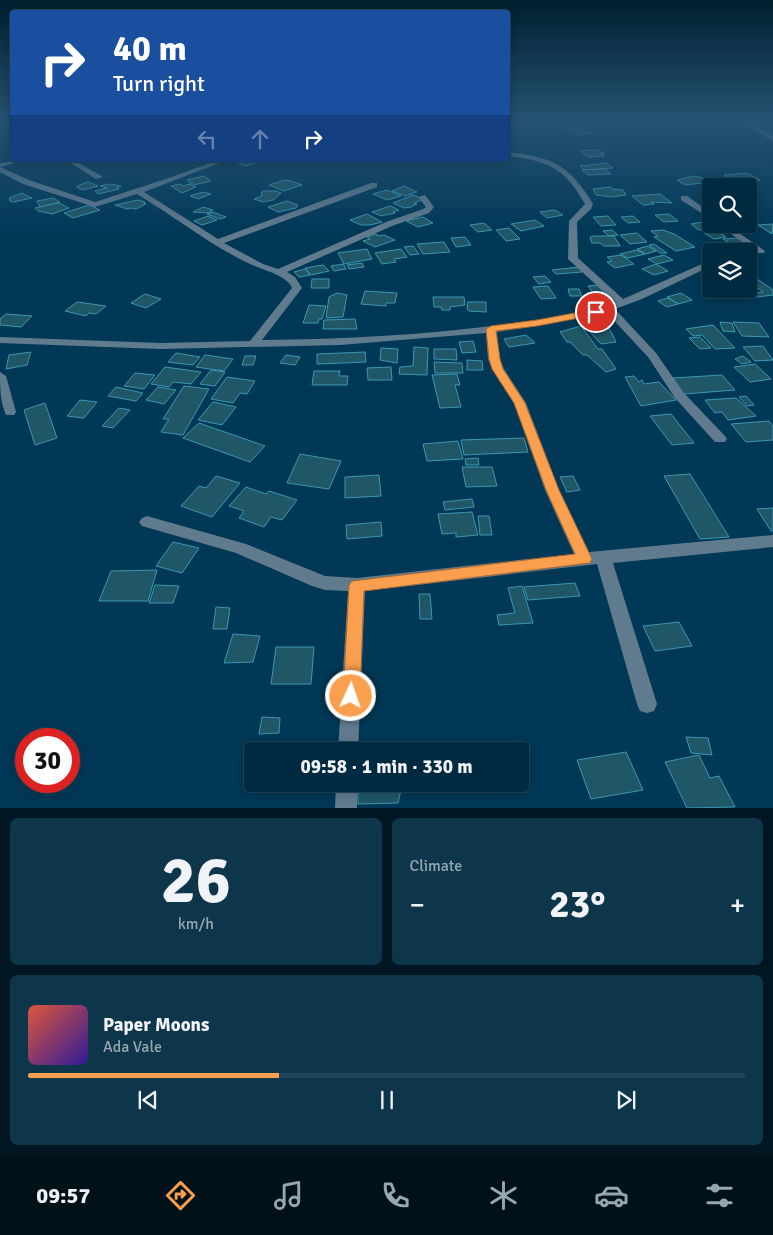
<!DOCTYPE html>
<meta charset="utf-8">
<style>
body{margin:0;font-family:Signika,sans-serif;background:#0e364b;color:#f1f3f6;height:100vh;display:flex;flex-direction:column;font-size:19px;white-space:nowrap}
*{box-sizing:border-box;margin:0}
p{font-size:16px;color:#95a7b1}
.icon{flex:none;width:28px;height:28px;fill:none;stroke:currentColor;stroke-width:2;stroke-linecap:round;stroke-linejoin:round}
.map{position:relative;height:808px;overflow:hidden}
.panel{display:flex;flex-direction:column;gap:10px;padding:10px;background:#001723;flex:1}
.panel>*{flex:none}
.banner{position:absolute;left:10px;top:10px;width:500px;height:152px;border-radius:5px;box-shadow:0 2px 12px #0003,0 0 0 1px #224659;background:#1a4fa0;color:#fff;overflow:hidden}
.fabs{position:absolute;left:702px;top:178px;display:grid;gap:10px}
.fabs a{display:grid;place-items:center;width:55px;height:55px;border-radius:5px;background:#002a40;box-shadow:0 2px 12px #0003,0 0 0 1px #224659;font-size:25px}
.speed{position:absolute;left:15px;top:728px;display:flex;gap:10px;font-size:25px;font-weight:700;text-align:center}
.speed>*{display:grid;place-content:center;width:65px;height:65px;border-radius:50%;background:#002a40;box-shadow:0 2px 12px #0003,0 0 0 1px #224659;line-height:1}
.speed .limit{border:8px solid #d22;background:#fff;color:#111}
.pin{position:absolute;display:grid;place-items:center;width:42px;height:42px;color:#fff;margin:-21px;border:2px solid #fff;border-radius:50%;box-shadow:0 1px 5px #0007}
.me{position:absolute;width:55px;margin:-28px;rotate:3deg;stroke-linejoin:round;filter:drop-shadow(0 0 4px #0008)}
.turn{display:flex;align-items:center;gap:18px;height:105px;padding:0 20px;font-size:22px}
.turn .icon{width:65px;height:65px;stroke-width:2.5}
.turn b{display:block;font-size:35px;line-height:42px}
.lanes{display:flex;align-items:center;height:48px;padding:0 20px;background:#0003;justify-content:center;gap:25px;direction:ltr}
.lanes .off{opacity:.35}
.big{font-size:38px;font-weight:700;line-height:1.1}
.panel .widget{flex:1;display:flex;flex-direction:column;justify-content:center;gap:8px;min-width:0;padding:0 18px;border-radius:8px;background:#0e364b}
.panel .dial{align-items:center;gap:0}
.dial b{font-size:65px;line-height:1}
.song{display:flex;align-items:center;gap:15px}
.cover{width:60px;height:60px;border-radius:8px;background:linear-gradient(135deg,hsl(10 70% 55%),hsl(250 70% 35%))}
.played{height:5px;border-radius:2px;background:linear-gradient(90deg,#fa9f4e 35%,#224659 35%)}
.keys{display:flex;justify-content:space-around;direction:ltr}
.heat{display:flex;justify-content:space-between;align-items:center;font-size:28px;direction:ltr}
.panel .tiles{flex:1;display:grid;gap:10px;grid-template-columns:1fr 1fr}
.widget:last-child{grid-column:span 2}
.trip{position:absolute;left:244px;top:742px;width:285px;height:50px;border-radius:5px;background:#002a40;box-shadow:0 2px 12px #0003,0 0 0 1px #224659;font-weight:700;line-height:50px;text-align:center}
.menu{display:flex;height:80px;justify-content:space-around;align-items:center;background:#00111a;color:#95a7b1}
.menu .icon{width:35px;height:35px}
.menu .current{color:#fa9f4e}
.menu b{font-size:22px;color:#f1f3f6}
.map>svg:first-child{display:block}
.building{fill:#205767;stroke:#3b98b2}
.lines{fill:none;stroke-linecap:round;stroke-linejoin:round}
.minor{fill:#617b8e;fill-rule:evenodd}
.route{fill:#fa9f4e;stroke:#a26733}
</style>
<div class="map">
<svg width="773" height="808" viewBox="0 0 773 808">
<rect width="100%" height="100%" fill="#003856"/>
<g class="building">
<path d="M578 128 591 133 579 135 566 129Z"/>
<path d="M597 150 605 154H601L604 156 588 157 581 151Z"/>
<path d="M241 160H253L258 162 245 166 236 162Z"/>
<path d="M607 163 613 168 584 170 580 166Z"/>
<path d="M605 169 611 174 588 175 582 170Z"/>
<path d="M747 173 760 180 736 183 724 175Z"/>
<path d="M204 176 211 181 194 185 187 180Z"/>
<path d="M694 176 703 178 710 182 685 185 677 180Z"/>
<path d="M285 180 291 181 302 185 284 191 269 185Z"/>
<path d="M88 182 98 186 83 190 78 188 77 186Z"/>
<path d="M109 184 121 186 117 188 119 189 98 194 95 191 107 188 100 186Z"/>
<path d="M180 184 183 186 190 184 196 187 182 193 171 186Z"/>
<path d="M404 186 417 192 405 196 392 191Z"/>
<path d="M611 187 612 189 623 190 626 195 612 197 596 195 593 189Z"/>
<path d="M387 190 401 196 387 200 373 194Z"/>
<path d="M263 191H276L281 193 273 200 263 202 254 199 262 196 261 193Z"/>
<path d="M203 192 211 194 198 199 190 196Z"/>
<path d="M22 193 32 198 13 202 10 201 9 198Z"/>
<path d="M660 194 672 203 651 202 654 204 643 205 632 196Z"/>
<path d="M413 195 424 199 414 203 417 204 411 207 404 208 393 203Z"/>
<path d="M53 198 60 202 40 207 37 201Z"/>
<path d="M138 200 145 202 144 204H146L136 209 131 208 127 209 115 205Z"/>
<path d="M287 201 298 205 296 208 278 212 268 207Z"/>
<path d="M59 203 69 208 52 214 38 211 35 208Z"/>
<path d="M89 205 100 210 73 218 64 213Z"/>
<path d="M390 206 399 210 393 212 395 213 381 216 372 212Z"/>
<path d="M203 207 213 210 208 213 193 212Z"/>
<path d="M555 210 563 215 547 218 540 212Z"/>
<path d="M213 212 226 217 220 219 207 214Z"/>
<path d="M367 214 382 222 370 225H361L350 220Z"/>
<path d="M669 214 678 221 664 222 655 215Z"/>
<path d="M208 216 217 220 202 225 194 221Z"/>
<path d="M608 216 616 225 601 226 593 217Z"/>
<path d="M633 216 640 222 628 223 621 217Z"/>
<path d="M423 217 433 223 418 227 406 221Z"/>
<path d="M535 220 544 226 521 231 511 224Z"/>
<path d="M707 221 719 228 699 230 691 224Z"/>
<path d="M484 223 492 230 478 232 470 225Z"/>
<path d="M773 224 772 234 758 225Z"/>
<path d="M746 226 754 232 742 233 735 227Z"/>
<path d="M509 228 520 239 506 241 496 230Z"/>
<path d="M612 230 618 235 609 236 603 231Z"/>
<path d="M663 230 674 234 695 247 676 251 654 237 658 236 651 231Z"/>
<path d="M717 231 726 237 714 239 704 233Z"/>
<path d="M637 233 647 242 630 244 620 235Z"/>
<path d="M375 234 380 236 384 235 395 240 375 247 363 241 370 239 367 237Z"/>
<path d="M594 236H614L620 246H604L600 243H592L590 237Z"/>
<path d="M465 237 471 245 456 247 451 238Z"/>
<path d="M737 238 747 244 734 246 723 239Z"/>
<path d="M444 242 450 252 423 254 417 244Z"/>
<path d="M654 244 667 253H660L649 245Z"/>
<path d="M413 246 419 254 410 255 404 247Z"/>
<path d="M648 246 656 251 646 254 637 249Z"/>
<path d="M367 249 372 259 344 264 338 253Z"/>
<path d="M401 249 407 257 394 259 396 262 382 264 375 253Z"/>
<path d="M637 250 645 254 628 258 620 254Z"/>
<path d="M621 255 634 264 615 268 607 262 612 261 607 257Z"/>
<path d="M664 255 673 260 657 264 648 259Z"/>
<path d="M362 263 364 267 349 269 347 265Z"/>
<path d="M343 264 346 269 334 271 331 266Z"/>
<path d="M656 264 668 271 654 275 642 269Z"/>
<path d="M323 265 329 271 311 275 305 268Z"/>
<path d="M579 267 582 272 556 274 552 270Z"/>
<path d="M305 269 310 275 299 277 294 272Z"/>
<path d="M545 276 551 282 539 284 533 277Z"/>
<path d="M749 276H753L773 290V295L757 297 752 294 763 292 754 285 749 286Z"/>
<path d="M312 279H329V288H311Z"/>
<path d="M597 285 604 293 594 294 588 286Z"/>
<path d="M548 286 556 298 541 299 533 287Z"/>
<path d="M568 289H579L582 296H570Z"/>
<path d="M365 291 397 293 395 303H386V306L361 304Z"/>
<path d="M337 293 347 295 343 317 326 318 329 297Z"/>
<path d="M681 293 692 300 678 304 667 297Z"/>
<path d="M145 294 161 299 146 308 131 303Z"/>
<path d="M433 297H464L465 305 450 307V310H442L441 307H434Z"/>
<path d="M668 298 678 304 667 307 658 301Z"/>
<path d="M77 302 106 306 96 314 89 313 86 316 65 311Z"/>
<path d="M468 302H486V312L469 311 467 309Z"/>
<path d="M309 305 326 306 322 319H319L318 323H303Z"/>
<path d="M6 314 32 316 21 327 0 325V319Z"/>
<path d="M355 319 357 329H323L324 320Z"/>
<path d="M720 322 732 323 735 332 723 331Z"/>
<path d="M733 322 759 323 769 337 742 336Z"/>
<path d="M713 325 735 348 715 349 702 335 693 336 686 329Z"/>
<path d="M581 326 598 349H602L616 369 606 372 587 355H583L570 342H567L560 332Z"/>
<path d="M608 326 616 342 601 344 586 328Z"/>
<path d="M526 335 535 343 509 347 504 339Z"/>
<path d="M700 337 711 348 700 349 689 338Z"/>
<path d="M473 341 476 352 462 353 459 342Z"/>
<path d="M763 346 773 360 755 361 743 347Z"/>
<path d="M414 347 428 348 427 375 399 374 400 367 413 366Z"/>
<path d="M381 348 398 349 397 363 380 360Z"/>
<path d="M434 349H456L457 360 434 359Z"/>
<path d="M31 352 27 365 6 369 9 355Z"/>
<path d="M365 352 366 362 317 364V354Z"/>
<path d="M176 353 200 357 193 365 168 362Z"/>
<path d="M205 355 233 359 224 371 196 367Z"/>
<path d="M286 355 300 357 295 365 280 363Z"/>
<path d="M245 356H256L253 365H242Z"/>
<path d="M743 356 751 362 742 364 735 359Z"/>
<path d="M467 360 482 361 483 370H467Z"/>
<path d="M434 362 462 363 463 373H435Z"/>
<path d="M755 364 771 379 750 382 734 367Z"/>
<path d="M165 367 201 372 191 384 173 382 169 387 151 384Z"/>
<path d="M391 367 392 380H368L367 368Z"/>
<path d="M211 370 225 372 215 386 200 384Z"/>
<path d="M314 371H340L339 376H348L347 385H312Z"/>
<path d="M135 373 155 375 144 389 124 386Z"/>
<path d="M457 374 460 385H455L461 407 440 408 432 375Z"/>
<path d="M722 375 735 390 684 394 673 378Z"/>
<path d="M634 376 639 382 642 380 644 384 659 382 676 400 641 406 625 377Z"/>
<path d="M227 377 255 381 247 394 240 393 233 403 211 399Z"/>
<path d="M184 386 209 389 183 435 161 432 169 419H163Z"/>
<path d="M116 387 143 393 136 401 108 396Z"/>
<path d="M158 387 176 390 164 404 146 400Z"/>
<path d="M746 396 754 405 747 406 739 397Z"/>
<path d="M736 398 756 416 728 420 722 412 715 413 705 400Z"/>
<path d="M80 400 97 402 84 418 67 416Z"/>
<path d="M213 402 236 407 222 425 198 420Z"/>
<path d="M45 403 57 438 35 445 24 410Z"/>
<path d="M119 408 130 410 113 428 102 426Z"/>
<path d="M671 414 694 443 672 445 650 416Z"/>
<path d="M769 421 773 426V440L746 442 731 424Z"/>
<path d="M199 423 265 446 250 462 183 438Z"/>
<path d="M524 438 528 452 464 455 461 440Z"/>
<path d="M458 441 463 459 427 461 423 444Z"/>
<path d="M300 454 341 461 329 489 287 483Z"/>
<path d="M478 458 479 465H466L465 459Z"/>
<path d="M462 467H492L497 486 466 487Z"/>
<path d="M690 474 729 537 700 539 664 476Z"/>
<path d="M379 475 381 496 345 498V477Z"/>
<path d="M216 476 240 483 212 517 181 506 199 486 206 488Z"/>
<path d="M573 476 580 490 567 492 560 477Z"/>
<path d="M246 487 266 494 269 491 297 500 282 520 271 517 264 527 239 518 244 511 229 506Z"/>
<path d="M472 499 474 507 445 510 443 502Z"/>
<path d="M773 508V531H771L757 509Z"/>
<path d="M472 512 478 535 456 537V533L442 534 438 514Z"/>
<path d="M478 516H489L492 535H480Z"/>
<path d="M381 522 382 536 347 539 346 525Z"/>
<path d="M173 542 199 548 182 573 156 566Z"/>
<path d="M157 570 148 601H99L111 571Z"/>
<path d="M575 583 580 596 528 600 524 587Z"/>
<path d="M155 585 179 586 173 603H149Z"/>
<path d="M522 586 533 623 499 625 497 615 515 613 508 588Z"/>
<path d="M419 594H430L432 619H420Z"/>
<path d="M216 607 230 608 227 629H213Z"/>
<path d="M679 622 692 646 655 651 643 626Z"/>
<path d="M233 634 260 636 253 662 224 663Z"/>
<path d="M276 647H314L311 684H271Z"/>
<path d="M262 717 280 718 279 733 259 734Z"/>
<path d="M686 737 708 738 712 755 691 753Z"/>
<path d="M626 752 643 790 591 799 577 760Z"/>
<path d="M699 755 710 778 719 776 735 807 687 808 665 762Z"/>
<path d="M401 790 398 803 358 804V791Z"/>
</g>
<g class="lines">
<g class="minor">
<path d="M738 120H746L773 136V141Z"/>
<path d="M508 152C552 157 570 165 593 204L591 209 577 222 578 258 623 299 711 260V266L642 299 615 309 656 353 683 392 725 436 727 439 725 442H715L675 398 648 357 606 312 537 326 497 332 500 359 504 369 526 403 559 490 589 552 773 535V547L613 563 657 704 654 711 647 713 640 711 637 704 597 564 365 591 358 751H338L348 591 325 590 312 586 236 553 142 526 139 522 142 518 147 516 246 544 325 576 357 578 574 554 545 490 514 403 492 369 488 359 486 333 340 345 160 349 0 343V337L160 343 250 341 292 288C287 275 262 270 250 264 210 245 175 217 137 194L95 207 23 184 0 172V163L27 160 0 167 29 180 95 202 169 178 218 160H227L144 192 218 239 371 183H377V187L224 243 263 264 278 269 386 222 423 209 426 207 418 197 425 195 434 207 429 213 392 226 287 272 295 277 302 288 262 340C344 339 426 335 507 324 543 319 581 314 615 302L568 259 569 221 585 204C564 167 548 161 508 156Z"/>
<path d="M66 160H74L103 177 96 179Z"/>
<path d="M681 196H687L711 213V219L681 200Z"/>
<path d="M717 224H726L765 251 764 253H758Z"/>
<path d="M0 372 6 376 16 412 14 415H6C0 402 0 387 0 372Z"/>
<path d="M336 784H358L357 808H335Z"/>
</g>
</g>
<linearGradient id="sky" x2="0" y2="1"><stop stop-color="#001f2f"/><stop offset="0.52" stop-color="#265373"/><stop offset="1" stop-color="#265373" stop-opacity="0"/></linearGradient>
<rect width="773" height="233" fill="url(#sky)"/>
<path class="route" d="M596 309H600V314L537 326 496 331 500 359 503 369 525 403 559 490 592 559 590 563 364 591 360 696 358 702 351 704 345 702 343 696 349 585 352 581 575 554 546 490 514 403 492 369 489 359 486 329 491 326 537 320Z"/>
</svg>
<div class="fabs">
<a><svg class="icon" aria-label="search" viewBox="0 0 24 24"><circle cx="10" cy="10" r="6"/><path d="M15 15l6 6"/></svg></a>
<a><svg class="icon" aria-label="layers" viewBox="0 0 24 24"><path d="M12 4l9 5-9 5-9-5zM3 14l9 5 9-5"/></svg></a>
</div>
<div class="speed"><div class="limit">30</div></div>
<div class="pin" style="left:596px;top:312px;background:#d93025"><svg class="icon" aria-label="arrive" viewBox="0 0 24 24"><path d="M6 21V4h12l-3 4 3 4H6"/></svg></div>
<svg class="me" style="left:351px;top:696px" viewBox="-20 -20 40 40"><circle r="17" fill="#fa9f4e" stroke="#fff" stroke-width="3"/><path d="M0-11L8 9 0 5-8 9z" fill="#fff"/></svg>
<div class="trip">09:58 · 1 min · 330 m</div>
<div class="banner">
<div class="turn"><svg class="icon" aria-label="right" viewBox="0 0 24 24"><path d="M7 20v-9h11M14 6l5 5-5 5"/></svg><div><b>40 m</b>Turn right</div></div>
<div class="lanes"><svg class="icon off" aria-label="left" viewBox="0 0 24 24"><path d="M17 20v-9H6M10 6l-5 5 5 5"/></svg><svg class="icon off" aria-label="ahead" viewBox="0 0 24 24"><path d="M12 20V5M6 11l6-6 6 6"/></svg><svg class="icon" aria-label="right" viewBox="0 0 24 24"><path d="M7 20v-9h11M14 6l5 5-5 5"/></svg></div>
</div>
</div>
<section class="panel">
<div class="tiles">
<div class="widget dial"><b>26</b><p>km/h</p></div>
<div class="widget"><p>Climate</p>
<div class="heat"><a>−</a><b class="big">23°</b><a>+</a></div>
</div>
<div class="widget">
<div class="song"><i class="cover"></i><div><b>Paper Moons</b><p>Ada Vale</p></div></div>
<div class="played"></div>
<div class="keys"><svg class="icon" aria-label="previous" viewBox="0 0 24 24"><path d="M18 5L8 12l10 7zM5 5v14"/></svg><svg class="icon" aria-label="pause" viewBox="0 0 24 24"><path d="M8 5v14M16 5v14"/></svg><svg class="icon" aria-label="next" viewBox="0 0 24 24"><path d="M6 5l10 7-10 7zM19 5v14"/></svg></div>
</div>
</div>
</section>
<nav class="menu">
<b>09:57</b>
<svg class="icon current" aria-label="directions" viewBox="0 0 24 24"><path d="M12 3l9 9-9 9-9-9zM9 14v-3h6M13 9l2 2-2 2"/></svg>
<svg class="icon" aria-label="music" viewBox="0 0 24 24"><path d="M9 18V5l10-2v13"/><circle cx="6" cy="18" r="3"/><circle cx="16" cy="16" r="3"/></svg>
<svg class="icon" aria-label="phone" viewBox="0 0 24 24"><path d="M5 4h4l2 5-3 2q2 4 5 5l2-3 5 2v4C11 20 4 13 5 4z"/></svg>
<svg class="icon" aria-label="climate" viewBox="0 0 24 24"><path d="M12 3v18M4 7l16 10M4 17L20 7"/></svg>
<svg class="icon" aria-label="car" viewBox="0 0 24 24"><path d="M5 17H2v-5l4-1 3-4h7l3 4 3 1v5h-3M9 17h6M6 11h13"/><circle cx="7" cy="17" r="2"/><circle cx="17" cy="17" r="2"/></svg>
<svg class="icon" aria-label="filters" viewBox="0 0 24 24"><path d="M4 7h16M4 17h16"/><circle cx="9" cy="7" r="2"/><circle cx="15" cy="17" r="2"/></svg>
</nav>
